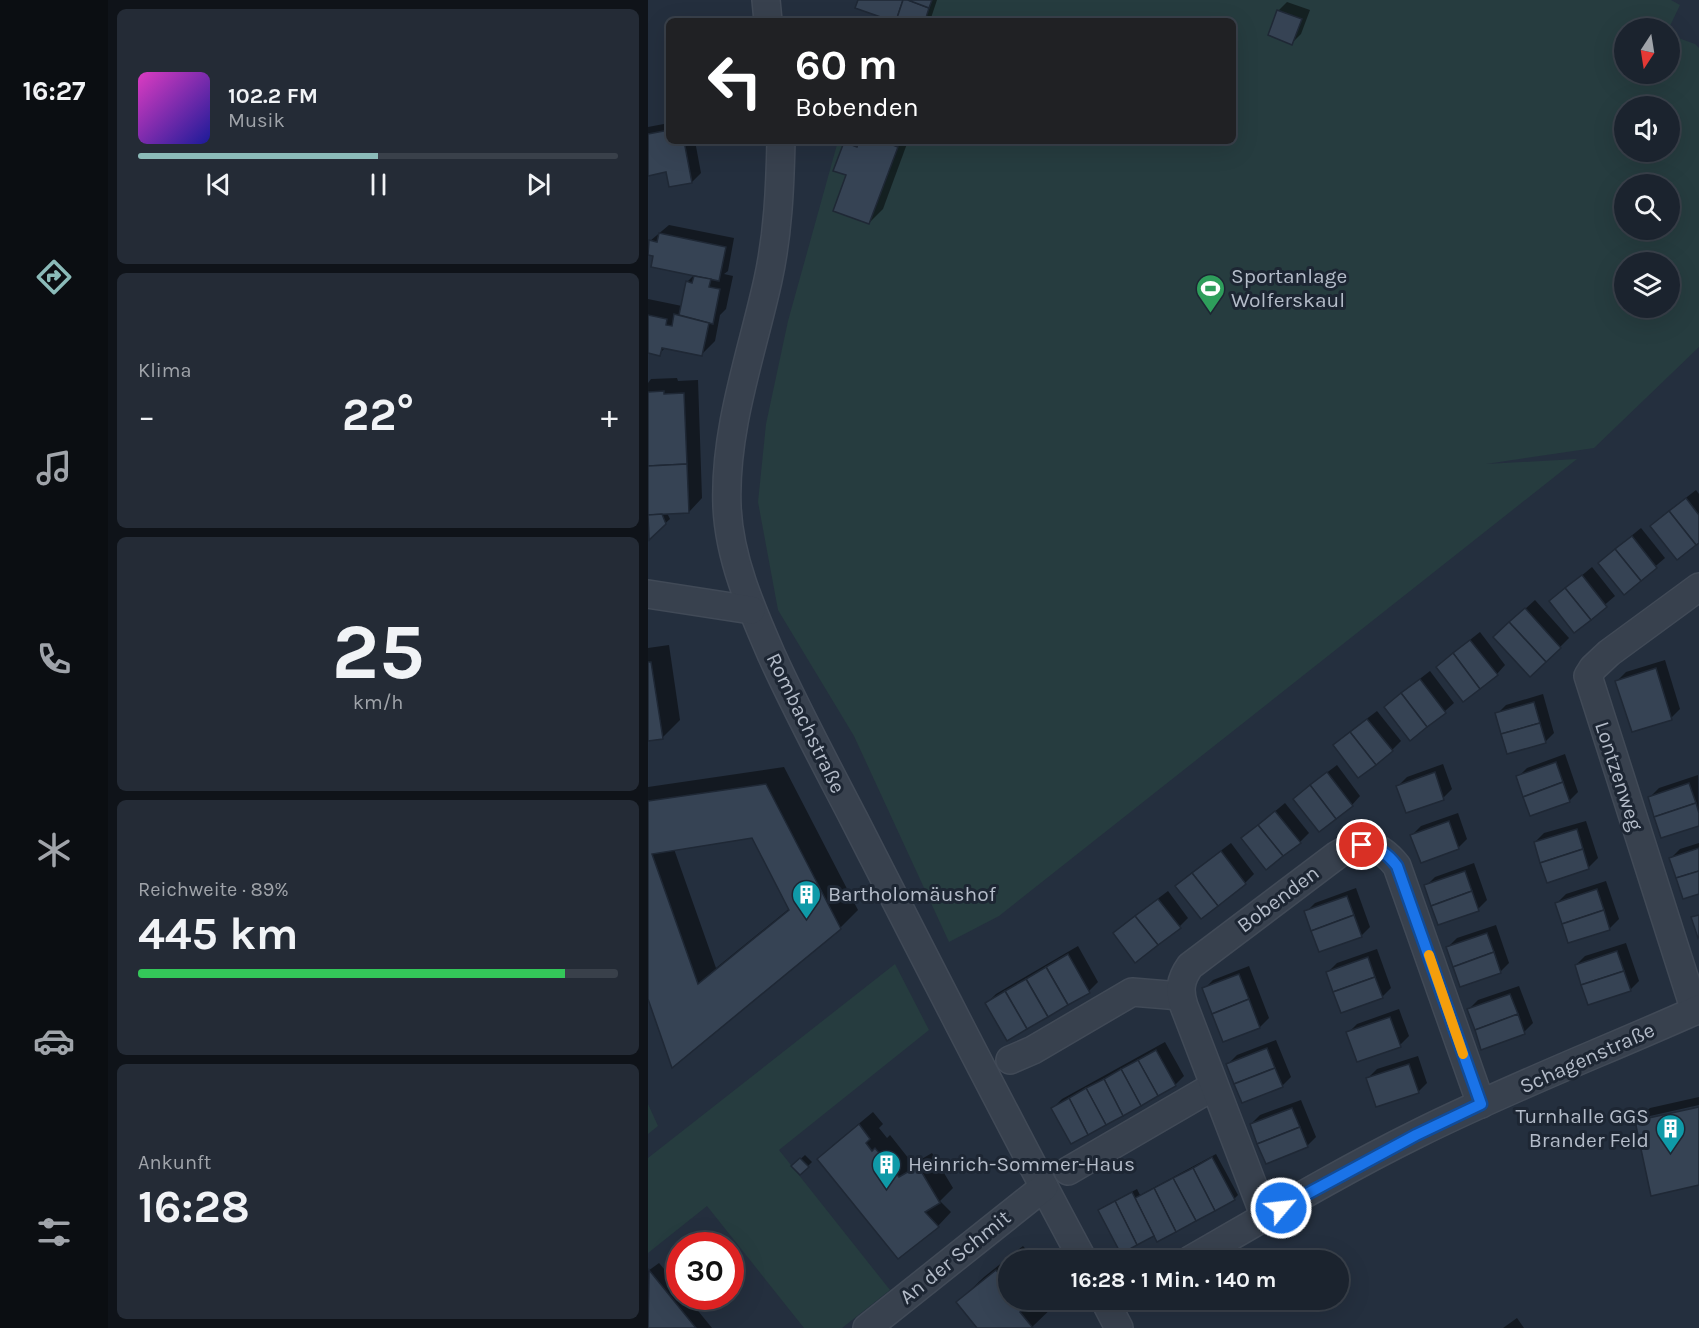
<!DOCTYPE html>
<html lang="de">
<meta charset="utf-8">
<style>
body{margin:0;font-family:Karla,sans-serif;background:#242b36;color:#f1f3f6;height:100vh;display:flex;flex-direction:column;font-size:22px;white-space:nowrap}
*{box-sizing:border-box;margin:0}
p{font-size:20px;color:#a0a4aa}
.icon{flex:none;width:33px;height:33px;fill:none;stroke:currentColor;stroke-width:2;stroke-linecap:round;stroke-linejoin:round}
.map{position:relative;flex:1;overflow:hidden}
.panel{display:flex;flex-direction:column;gap:9px;padding:9px;background:#0f1319;width:540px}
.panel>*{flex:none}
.top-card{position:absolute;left:18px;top:18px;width:570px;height:126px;border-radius:9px;box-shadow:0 6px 24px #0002,0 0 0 2px #39404a;background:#202124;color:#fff;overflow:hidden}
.needle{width:39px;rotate:192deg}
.controls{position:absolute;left:966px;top:18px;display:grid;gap:12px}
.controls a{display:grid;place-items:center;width:66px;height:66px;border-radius:50%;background:#1b232e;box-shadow:0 6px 24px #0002,0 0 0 2px #39404a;font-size:30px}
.speed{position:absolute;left:18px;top:1232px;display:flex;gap:12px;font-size:30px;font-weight:700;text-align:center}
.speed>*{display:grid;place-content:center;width:78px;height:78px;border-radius:50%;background:#1b232e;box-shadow:0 6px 24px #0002,0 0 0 2px #39404a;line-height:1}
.speed .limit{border:9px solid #d22;background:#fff;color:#111}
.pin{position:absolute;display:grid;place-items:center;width:51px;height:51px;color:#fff;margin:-26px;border:3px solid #fff;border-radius:50%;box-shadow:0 2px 6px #0007}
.me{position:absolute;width:66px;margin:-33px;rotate:62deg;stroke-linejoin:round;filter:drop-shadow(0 0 4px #0008)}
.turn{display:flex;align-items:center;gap:21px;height:126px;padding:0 30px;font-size:27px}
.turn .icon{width:78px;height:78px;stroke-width:2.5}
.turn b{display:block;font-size:42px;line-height:51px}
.big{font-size:45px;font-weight:700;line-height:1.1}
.panel .card{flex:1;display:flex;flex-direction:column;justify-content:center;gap:9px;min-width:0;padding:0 21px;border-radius:9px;background:#242b36}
.panel .dial{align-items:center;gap:0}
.dial b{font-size:78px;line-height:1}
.song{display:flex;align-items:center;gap:18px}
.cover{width:72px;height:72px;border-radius:9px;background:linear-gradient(135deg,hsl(310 70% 55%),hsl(240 70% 35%))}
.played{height:6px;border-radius:3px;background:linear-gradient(90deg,#8bbbb9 50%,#39404a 50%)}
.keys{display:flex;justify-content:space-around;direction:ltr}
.heat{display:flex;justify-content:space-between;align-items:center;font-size:33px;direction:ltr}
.charge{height:9px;border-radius:4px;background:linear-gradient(90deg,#34c759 89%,#39404a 0)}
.trip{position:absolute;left:350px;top:1250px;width:351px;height:60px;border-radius:30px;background:#1b232e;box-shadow:0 6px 24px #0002,0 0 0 2px #39404a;font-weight:700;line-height:60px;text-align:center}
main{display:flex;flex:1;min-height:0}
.tabs{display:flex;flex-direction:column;width:108px;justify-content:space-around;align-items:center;background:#0b0e12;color:#a0a4aa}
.tabs .icon{width:42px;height:42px}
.tabs .selected{color:#8bbbb9}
.tabs b{font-size:27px;color:#f1f3f6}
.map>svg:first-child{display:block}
.green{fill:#263c3f;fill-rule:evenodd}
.shadow{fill:#0007;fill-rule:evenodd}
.building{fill:#364354;stroke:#1f2835;stroke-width:1.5;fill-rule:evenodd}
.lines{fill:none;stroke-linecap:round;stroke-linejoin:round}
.minor-casing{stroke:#414a57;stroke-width:30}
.minor{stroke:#38414e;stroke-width:27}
.route-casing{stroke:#114b97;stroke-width:15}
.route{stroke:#1a73e8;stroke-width:10}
.slow{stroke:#f59e0b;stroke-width:10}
.labels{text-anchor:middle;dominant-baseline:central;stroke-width:6;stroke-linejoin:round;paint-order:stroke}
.poi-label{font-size:21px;fill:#b4bcc9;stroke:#1d2633;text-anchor:start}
.street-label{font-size:21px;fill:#b4bcc9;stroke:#1d2633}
</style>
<main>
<nav class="tabs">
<b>16:27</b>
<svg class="icon selected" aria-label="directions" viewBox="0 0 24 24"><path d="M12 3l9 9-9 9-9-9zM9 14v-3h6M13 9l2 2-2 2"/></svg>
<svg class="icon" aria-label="music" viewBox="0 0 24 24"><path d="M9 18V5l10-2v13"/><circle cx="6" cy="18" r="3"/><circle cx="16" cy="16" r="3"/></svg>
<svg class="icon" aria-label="phone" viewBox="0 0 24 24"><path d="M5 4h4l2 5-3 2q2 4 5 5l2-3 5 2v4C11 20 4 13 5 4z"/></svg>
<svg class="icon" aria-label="climate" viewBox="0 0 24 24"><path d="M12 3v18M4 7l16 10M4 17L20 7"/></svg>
<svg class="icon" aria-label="car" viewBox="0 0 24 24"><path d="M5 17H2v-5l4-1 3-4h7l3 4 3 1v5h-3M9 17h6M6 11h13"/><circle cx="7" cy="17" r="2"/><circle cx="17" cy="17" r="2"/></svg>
<svg class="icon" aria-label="filters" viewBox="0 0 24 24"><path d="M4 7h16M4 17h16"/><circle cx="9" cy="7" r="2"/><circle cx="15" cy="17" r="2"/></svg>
</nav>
<section class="panel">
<div class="card">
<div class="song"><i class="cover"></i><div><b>102.2 FM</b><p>Musik</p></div></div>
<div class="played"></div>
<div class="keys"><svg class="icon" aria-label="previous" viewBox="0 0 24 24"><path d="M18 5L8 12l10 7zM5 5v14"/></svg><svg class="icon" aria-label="pause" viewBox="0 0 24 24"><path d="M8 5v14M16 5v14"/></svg><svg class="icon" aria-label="next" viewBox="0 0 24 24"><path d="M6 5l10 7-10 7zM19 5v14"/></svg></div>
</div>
<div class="card"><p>Klima</p>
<div class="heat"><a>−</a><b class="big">22°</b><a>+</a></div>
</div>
<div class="card dial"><b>25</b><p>km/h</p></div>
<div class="card"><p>Reichweite · 89%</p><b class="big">445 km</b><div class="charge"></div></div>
<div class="card"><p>Ankunft</p><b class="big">16:28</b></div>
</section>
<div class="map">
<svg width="1051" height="1328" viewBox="0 0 1051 1328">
<rect width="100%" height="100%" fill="#242f3e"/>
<g class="green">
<path d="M284 0H1023L1032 5 1021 28H976V74H1022V35L1047 44 1051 48V347L946 448 838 464 929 459 351 916 301 942 206 736 130 610 110 502 118 424 140 321 190 141H585V21H277ZM976 106H1022V152H976ZM976 184H1022V230H976ZM976 262H1022V308H976Z"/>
<path d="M247 964 281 1030 131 1150 242 1290 194 1328H156L59 1206 0 1253V1158Z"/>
<path d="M0 1104 10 1126 0 1134Z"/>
</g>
<g class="shadow">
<path d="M212 0H289L282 21H248Z"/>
<path d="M639 2 662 10 653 34 644 43 630 11Z"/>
<path d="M21 123V141H47L53 173 44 182 19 171 0 174V127Z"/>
<path d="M199 141H260L235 209 221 223 200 174 197 143Z"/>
<path d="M21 225 86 238 80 271 76 274 85 276 78 309 72 315 67 341 53 355 18 347 11 354 0 352V299L34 306 39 282 46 275 7 255 0 254 2 241Z"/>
<path d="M29 378 30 381 50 380 54 498 41 512 19 513 22 519 1 538 0 383 3 379Z"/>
<path d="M1048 490 1051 494V541L1029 557 1004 526 1013 517Z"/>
<path d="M993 528 1017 558 976 593 961 554Z"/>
<path d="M944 567 967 596 926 631 903 601Z"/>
<path d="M887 600 921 638 912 647 856 628Z"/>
<path d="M832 632 857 665 849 674 790 667 799 658Z"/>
<path d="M21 645 32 720 14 738 0 740V648Z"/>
<path d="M1017 660 1032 709 1023 718 969 681 978 672Z"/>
<path d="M782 671 806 703 797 711 763 739 747 698Z"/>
<path d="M895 694 906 733 897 742 849 714 858 705Z"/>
<path d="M729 711 753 741 744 750 687 745 696 736Z"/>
<path d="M917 754 930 792 921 801 870 777 879 768Z"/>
<path d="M795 764 804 789 795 798 750 786 759 777Z"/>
<path d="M689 765 712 796 704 805 647 799 656 790Z"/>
<path d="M136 767 210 910 192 928 25 1066 0 994V787ZM104 837 142 908 68 968 26 849Z"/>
<path d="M1050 775 1051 824 1014 836 1002 797 1011 788Z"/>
<path d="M637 803 661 833 652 842 595 838Z"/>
<path d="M810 813 819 839 810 848 764 835 773 826Z"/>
<path d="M938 821 950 858 941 867 900 881 887 842 896 833Z"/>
<path d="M583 843 606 874 597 883 553 917 529 886 538 877Z"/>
<path d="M1051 843V892L1036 897 1023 858 1032 849Z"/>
<path d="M826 863 839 900 830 909 778 886 787 877Z"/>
<path d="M958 881 971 919 962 928 921 941 909 903 918 894Z"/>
<path d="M708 888 722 927 713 936 658 912 667 903Z"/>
<path d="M520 891 540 918 532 926 467 933 476 924Z"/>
<path d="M848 925 861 963 852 972 800 947 809 938Z"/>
<path d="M978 943 991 981 982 990 928 965 937 956Z"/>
<path d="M430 946 450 982 441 991 339 1003 348 994Z"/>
<path d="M729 949 743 988 734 997 680 972 689 963Z"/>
<path d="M601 966 621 1018 612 1027 576 1041 556 989 565 980Z"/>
<path d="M871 986 885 1023 876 1032 821 1009 830 1000Z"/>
<path d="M751 1009 761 1036 752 1045 700 1033 709 1024Z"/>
<path d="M628 1040 643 1077 634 1086 580 1064 589 1055Z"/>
<path d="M517 1042 536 1076 527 1085 405 1108 414 1099Z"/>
<path d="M770 1056 779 1083 770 1092 720 1078 729 1069Z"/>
<path d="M1051 1097V1105L1002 1116V1119L1051 1109V1184L1004 1194 988 1121 1002 1108Z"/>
<path d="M653 1100 668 1137 659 1146 603 1124 612 1115Z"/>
<path d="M225 1112 235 1124 231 1128 239 1138 242 1135 265 1164 284 1153 305 1188 292 1201 303 1212 290 1226 171 1160 184 1146Z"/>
<path d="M568 1154 590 1195 586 1199 507 1234 474 1252 451 1211 455 1207 489 1189 492 1195Z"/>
<path d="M157 1155 164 1162 160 1166H145Z"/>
<path d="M375 1246 382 1254 377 1260H360V1299H407L410 1302 383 1328H331L310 1302 336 1277Z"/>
<path d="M11 1263 32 1288V1296H38L64 1328H0V1271Z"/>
<path d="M869 1318 876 1328H855Z"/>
</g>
<g class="building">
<path d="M210 0H255L248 21H244L207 8Z"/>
<path d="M255 0H260L281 8 277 21H248Z"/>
<path d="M260 0H284L281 8Z"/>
<path d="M629 10 654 19 644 45 620 35Z"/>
<path d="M21 130V141H36L44 183 21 187 18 172 0 176V134Z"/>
<path d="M211 141H247L245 145 250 147 221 224 185 211 198 175 185 171 196 142 209 147Z"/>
<path d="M11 233 78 247 71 281 3 267 5 256 0 255 1 240 9 242Z"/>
<path d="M46 276 63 279 61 287 72 289 65 324 31 315 38 281 44 283Z"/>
<path d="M26 314 61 323 54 356 14 348 12 356 0 353V315L19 319 18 325 24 326Z"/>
<path d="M16 391V394L36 393 39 464 0 466V392Z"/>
<path d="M39 464 41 513 0 515V466Z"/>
<path d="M1038 498 1051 515V543L1048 545 1021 511Z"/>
<path d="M1021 511 1048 545 1029 560 1002 526Z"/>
<path d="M14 514 18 524 1 540 0 515Z"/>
<path d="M984 536 1009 568 993 581 967 549Z"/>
<path d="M967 549 993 581 976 595 950 563Z"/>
<path d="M934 575 959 607 943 620 917 588Z"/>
<path d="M917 588 943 620 926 633 901 601Z"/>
<path d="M877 608 913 648 898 662 861 622Z"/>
<path d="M861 622 898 662 882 677 845 637Z"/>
<path d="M822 640 850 675 832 689 805 653Z"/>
<path d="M805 653 832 689 815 702 788 667Z"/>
<path d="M0 662H3L15 739 0 741Z"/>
<path d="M1008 668 1024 720 984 732 967 681Z"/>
<path d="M772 679 798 713 779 727 753 693Z"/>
<path d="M753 693 779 727 762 741 736 707Z"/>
<path d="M886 702 892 723 853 734 847 713Z"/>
<path d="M719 719 745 751 728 765 702 732Z"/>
<path d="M892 723 898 743 859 754 853 734Z"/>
<path d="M702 732 728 765 710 778 685 745Z"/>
<path d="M908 762 915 782 875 797 868 776Z"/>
<path d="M679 772 705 806 688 819 662 785Z"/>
<path d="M787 772 796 800 758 813 748 786Z"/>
<path d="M915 782 922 802 882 816 875 797Z"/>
<path d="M1041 783 1048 803 1006 817 1000 797Z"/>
<path d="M118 784 193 929 24 1068 0 999V801ZM104 838 141 910 50 984 4 854Z"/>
<path d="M662 785 688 819 671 832 645 799Z"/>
<path d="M1048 803 1051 813V826L1013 838 1006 817Z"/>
<path d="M627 811 653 843 635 856 610 825Z"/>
<path d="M801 821 811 849 773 863 762 835Z"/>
<path d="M610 825 635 856 618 870 593 838Z"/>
<path d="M929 829 935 849 892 863 886 842Z"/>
<path d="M1051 848V871L1028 878 1021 858Z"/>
<path d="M935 849 941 869 899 883 892 863Z"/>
<path d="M573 851 598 884 570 906 544 873Z"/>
<path d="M817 871 824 891 783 906 776 885Z"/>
<path d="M1051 871V894L1035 899 1028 878Z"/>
<path d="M544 873 570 906 553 919 527 886Z"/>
<path d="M949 889 956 910 914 924 907 903Z"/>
<path d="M824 891 831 911 790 925 783 906Z"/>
<path d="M699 896 706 915 663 931 656 911Z"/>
<path d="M510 899 533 928 510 945 487 916Z"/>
<path d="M956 910 962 930 920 943 914 924Z"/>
<path d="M706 915 714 937 671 952 663 931Z"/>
<path d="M1051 915V937L1050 938 1043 917Z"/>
<path d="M487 916 510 945 487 963 465 933Z"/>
<path d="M839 933 846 952 805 967 798 947Z"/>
<path d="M969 951 976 971 933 985 927 965Z"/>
<path d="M846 952 853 973 812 987 805 967Z"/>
<path d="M420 954 442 993 420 1005 398 967Z"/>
<path d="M720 957 727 977 685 992 678 972Z"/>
<path d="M398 967 420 1005 400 1017 378 979Z"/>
<path d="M976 971 983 991 940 1005 933 985Z"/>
<path d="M591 974 601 999 564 1014 554 988Z"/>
<path d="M727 977 735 998 693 1013 685 992Z"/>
<path d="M378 979 400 1017 379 1029 357 991Z"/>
<path d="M357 991 379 1029 359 1041 337 1003Z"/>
<path d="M862 994 870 1014 827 1030 819 1009Z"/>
<path d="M601 999 612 1028 575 1042 564 1014Z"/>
<path d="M870 1014 877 1034 833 1050 827 1030Z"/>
<path d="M742 1017 753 1047 709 1062 698 1032Z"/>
<path d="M619 1048 627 1068 586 1084 578 1064Z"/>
<path d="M508 1050 528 1086 510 1096 490 1060Z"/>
<path d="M490 1060 510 1096 493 1106 473 1069Z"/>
<path d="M761 1064 771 1093 728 1107 718 1078Z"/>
<path d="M627 1068 635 1087 594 1103 586 1084Z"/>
<path d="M473 1069 493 1106 475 1116 456 1079Z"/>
<path d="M456 1079 475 1116 458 1125 438 1088Z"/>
<path d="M438 1088 458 1125 440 1135 421 1098Z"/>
<path d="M421 1098 440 1135 423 1144 403 1108Z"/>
<path d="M1051 1107V1185L1003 1196 987 1121Z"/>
<path d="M644 1108 652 1127 609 1144 602 1124Z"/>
<path d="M211 1124 222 1139 218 1143 224 1151 227 1148 251 1177 270 1166 292 1203 277 1212 291 1227 250 1259 169 1159Z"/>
<path d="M652 1127 660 1147 618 1164 609 1144Z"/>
<path d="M564 1157 587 1200 567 1211 545 1168Z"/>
<path d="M152 1158 161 1167 152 1175 143 1166Z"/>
<path d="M545 1168 567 1211 548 1221 525 1178Z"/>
<path d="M525 1178 548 1221 528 1232 506 1188Z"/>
<path d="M506 1188 528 1232 509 1242 487 1198Z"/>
<path d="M484 1192 506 1236 489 1245 467 1201Z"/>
<path d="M467 1201 489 1245 473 1254 450 1210Z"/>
<path d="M1 1270 48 1328H0Z"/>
<path d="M348 1270 357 1281 351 1285 360 1296V1299L364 1301 367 1299H371L378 1307 372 1312 385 1328H329L308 1302Z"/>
</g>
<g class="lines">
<defs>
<g id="minor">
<path d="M118 0 120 21"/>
<path d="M133 141C132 188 130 234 120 280 104 353 76 429 79 506 81 558 103 608 124 656 149 711 178 765 206 819 281 966 356 1114 435 1260"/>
<path d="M0 594 103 610"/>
<path d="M1047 1011 940 676 945 668 961 653 1051 587"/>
<path d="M362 1060 385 1050 484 992 532 996"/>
<path d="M420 1171 566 1086"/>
<path d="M617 1217 536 1006C531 991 532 980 542 966L689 855C714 840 731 843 749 866L833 1104"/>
<path d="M542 1260C617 1217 692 1172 769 1134 861 1088 957 1051 1051 1009"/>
<path d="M456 1299 471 1328"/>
<path d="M219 1328 396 1187"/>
</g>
</defs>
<use href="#minor" class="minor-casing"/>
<use href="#minor" class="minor"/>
</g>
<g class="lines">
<defs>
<path id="route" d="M633 1208 768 1135 833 1104 749 866C739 853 730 847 714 845"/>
</defs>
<use href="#route" class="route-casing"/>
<use href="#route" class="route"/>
<path class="slow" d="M781 955 815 1054"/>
</g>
<defs>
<symbol id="stadium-pin" viewBox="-11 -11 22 30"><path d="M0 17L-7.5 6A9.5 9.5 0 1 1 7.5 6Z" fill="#2e9e5b" stroke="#1d2633"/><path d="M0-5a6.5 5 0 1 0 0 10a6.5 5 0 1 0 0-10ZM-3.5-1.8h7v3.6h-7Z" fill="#fff"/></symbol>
<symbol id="building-pin" viewBox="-11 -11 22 30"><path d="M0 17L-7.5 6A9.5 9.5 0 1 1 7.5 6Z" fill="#0f9aa8" stroke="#1d2633"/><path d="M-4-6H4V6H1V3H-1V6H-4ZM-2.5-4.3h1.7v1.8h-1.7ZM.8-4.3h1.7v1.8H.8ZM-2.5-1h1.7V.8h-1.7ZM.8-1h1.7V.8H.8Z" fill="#fff"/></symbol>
</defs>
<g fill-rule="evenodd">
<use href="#stadium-pin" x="546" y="272" width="33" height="45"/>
<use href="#building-pin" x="142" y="878" width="33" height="45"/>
<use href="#building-pin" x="1006" y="1112" width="33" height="45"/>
<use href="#building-pin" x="222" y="1148" width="33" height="45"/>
</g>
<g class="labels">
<g class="poi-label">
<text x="583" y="276">Sportanlage<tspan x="583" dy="24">Wolferskaul</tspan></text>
<text x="180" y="894">Bartholomäushof</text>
<text x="1001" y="1116" text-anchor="end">Turnhalle GGS<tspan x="1001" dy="24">Brander Feld</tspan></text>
<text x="260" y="1164">Heinrich-Sommer-Haus</text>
</g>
<g class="street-label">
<text transform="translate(158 723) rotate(64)">Rombachstraße</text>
<text transform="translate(971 776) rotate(72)">Lontzenweg</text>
<text transform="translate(630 899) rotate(-37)">Bobenden</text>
<text transform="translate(939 1058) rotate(-24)">Schagenstraße</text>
<text transform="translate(307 1257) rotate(-39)">An der Schmit</text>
</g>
</g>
</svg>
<div class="controls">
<a><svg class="needle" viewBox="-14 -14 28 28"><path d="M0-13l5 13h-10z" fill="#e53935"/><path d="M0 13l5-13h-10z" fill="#a0a4aa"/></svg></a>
<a><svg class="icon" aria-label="sound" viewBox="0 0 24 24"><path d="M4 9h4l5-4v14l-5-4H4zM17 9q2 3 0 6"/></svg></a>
<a><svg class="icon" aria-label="search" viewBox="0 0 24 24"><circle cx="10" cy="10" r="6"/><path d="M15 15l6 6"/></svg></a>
<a><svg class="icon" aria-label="layers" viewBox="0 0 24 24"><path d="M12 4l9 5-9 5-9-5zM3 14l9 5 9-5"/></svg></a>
</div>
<div class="speed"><div class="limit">30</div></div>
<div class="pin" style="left:714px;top:845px;background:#d93025"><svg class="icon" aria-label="arrive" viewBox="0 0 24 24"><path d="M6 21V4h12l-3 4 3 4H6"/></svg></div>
<svg class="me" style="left:633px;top:1208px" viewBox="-20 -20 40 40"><circle r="17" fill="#1a73e8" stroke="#fff" stroke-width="3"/><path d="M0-11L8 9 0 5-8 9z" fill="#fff"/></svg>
<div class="trip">16:28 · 1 Min. · 140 m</div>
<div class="top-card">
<div class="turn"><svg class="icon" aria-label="left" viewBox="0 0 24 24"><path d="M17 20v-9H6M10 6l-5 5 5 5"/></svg><div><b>60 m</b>Bobenden</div></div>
</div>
</div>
</main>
